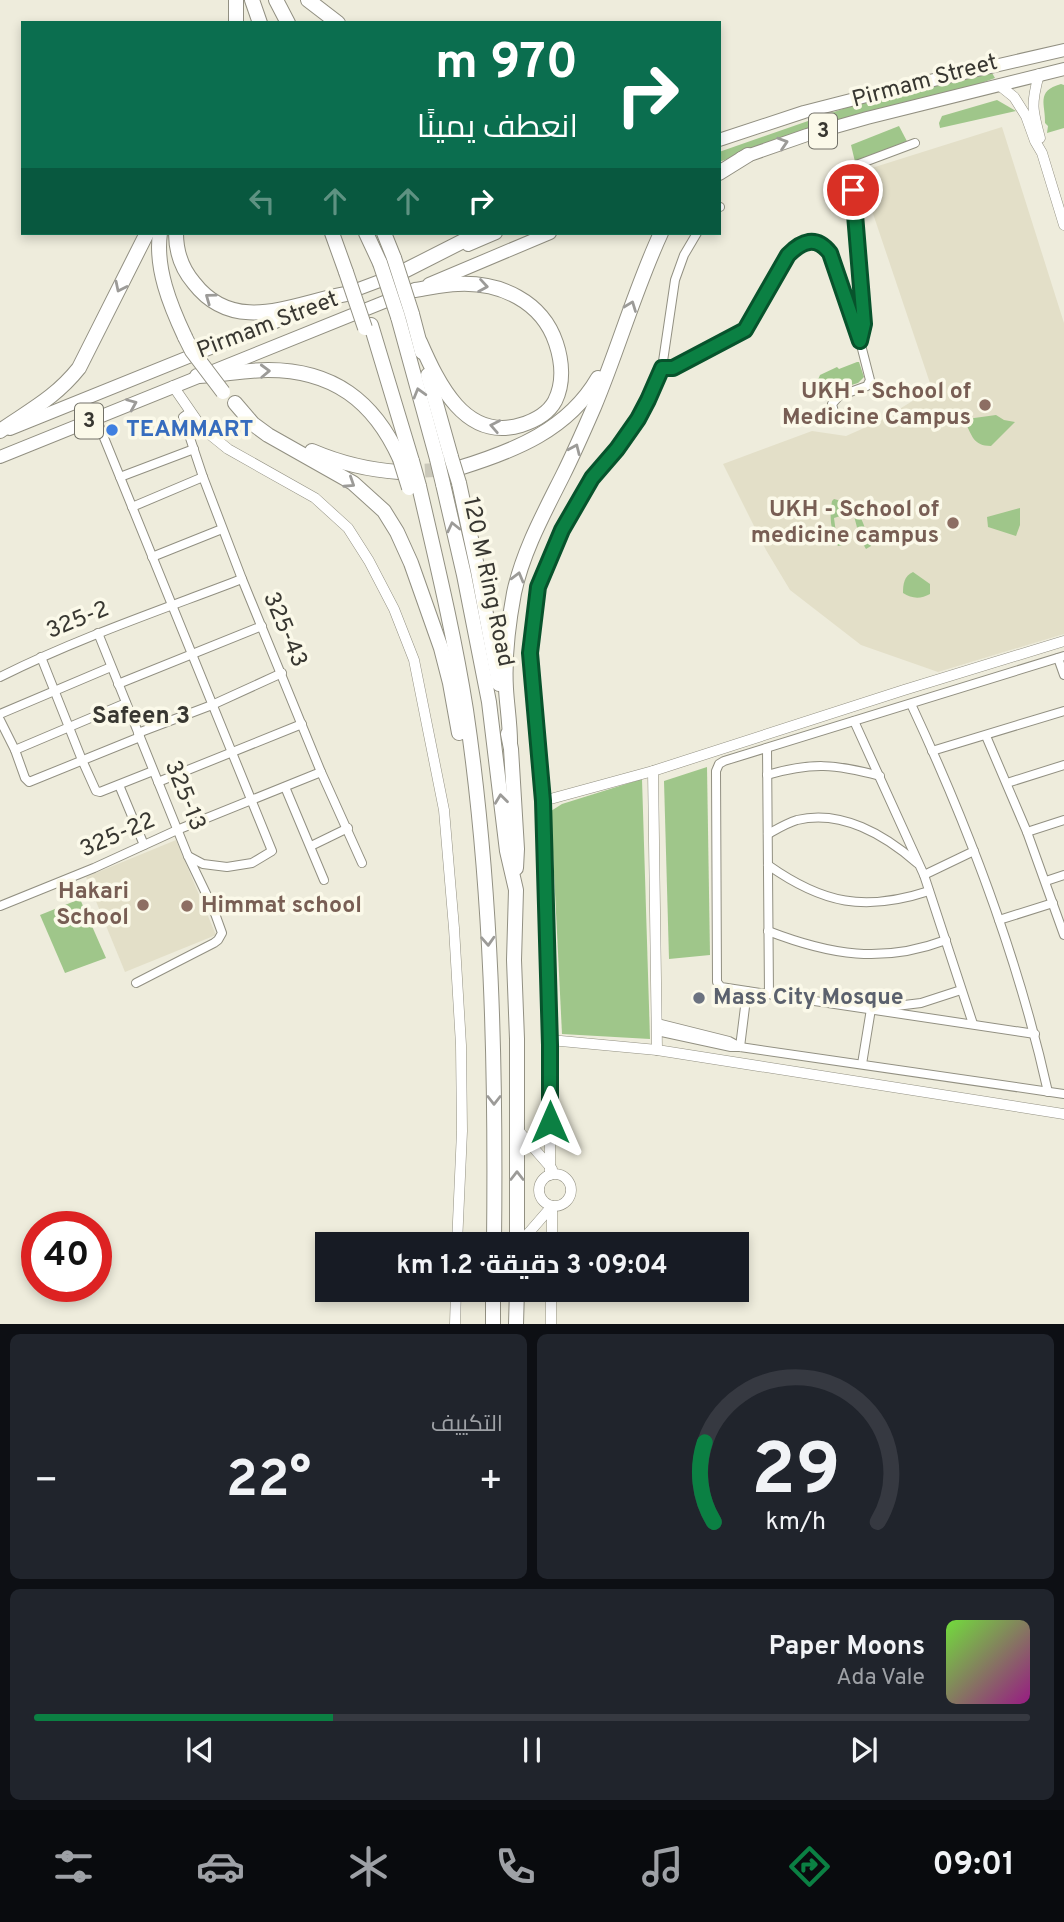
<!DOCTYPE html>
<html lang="ar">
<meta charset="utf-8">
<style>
body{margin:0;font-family:Overpass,Cairo,sans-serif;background:#20242c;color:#f1f3f6;direction:rtl;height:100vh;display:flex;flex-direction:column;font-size:26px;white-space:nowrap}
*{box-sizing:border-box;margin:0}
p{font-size:23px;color:#9ea1a6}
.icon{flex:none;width:38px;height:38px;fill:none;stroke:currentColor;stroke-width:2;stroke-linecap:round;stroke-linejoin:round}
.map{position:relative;height:1324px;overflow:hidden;direction:ltr}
.drawer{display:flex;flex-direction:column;gap:10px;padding:10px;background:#0d0f14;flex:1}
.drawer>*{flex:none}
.top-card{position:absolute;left:21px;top:21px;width:700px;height:214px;border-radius:0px;box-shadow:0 4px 10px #0003;direction:rtl;background:#0b6e4f;color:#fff;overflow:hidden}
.speed{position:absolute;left:21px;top:1211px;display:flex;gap:14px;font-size:35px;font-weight:700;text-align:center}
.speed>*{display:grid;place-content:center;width:91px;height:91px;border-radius:50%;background:#171b24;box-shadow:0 4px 10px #0003;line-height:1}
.speed .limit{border:10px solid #d22;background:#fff;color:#111}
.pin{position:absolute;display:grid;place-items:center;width:60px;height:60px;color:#fff;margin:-30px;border:4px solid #fff;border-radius:50%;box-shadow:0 2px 7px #0007}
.me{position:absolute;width:77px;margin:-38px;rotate:0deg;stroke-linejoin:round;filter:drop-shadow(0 0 5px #0008)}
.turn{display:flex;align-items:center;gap:24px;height:147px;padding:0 28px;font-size:32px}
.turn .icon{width:91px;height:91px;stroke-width:2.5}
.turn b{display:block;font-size:49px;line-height:60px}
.lanes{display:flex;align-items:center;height:66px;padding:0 28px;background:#0003;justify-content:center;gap:35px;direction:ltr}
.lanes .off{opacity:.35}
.big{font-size:52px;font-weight:700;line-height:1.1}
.drawer .tile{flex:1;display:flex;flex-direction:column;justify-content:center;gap:10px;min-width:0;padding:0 24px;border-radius:10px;background:#20242c}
.drawer .dial{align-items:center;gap:0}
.dial svg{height:182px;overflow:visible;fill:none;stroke:#363941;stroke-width:7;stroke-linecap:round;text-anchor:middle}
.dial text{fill:#f1f3f6;stroke:none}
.song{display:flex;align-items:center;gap:21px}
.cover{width:84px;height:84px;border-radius:10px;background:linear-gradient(135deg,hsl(100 70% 55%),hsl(310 70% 35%))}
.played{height:7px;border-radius:4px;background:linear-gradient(90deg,#0b8043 30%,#363941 30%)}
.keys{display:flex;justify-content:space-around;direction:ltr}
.heat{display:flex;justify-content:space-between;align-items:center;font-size:38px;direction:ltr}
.drawer .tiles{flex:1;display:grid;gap:10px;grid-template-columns:1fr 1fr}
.tile:last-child{grid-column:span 2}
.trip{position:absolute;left:315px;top:1232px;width:434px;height:70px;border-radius:0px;background:#171b24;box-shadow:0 4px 10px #0003;font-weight:700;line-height:70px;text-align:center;direction:rtl}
.dock{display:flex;height:112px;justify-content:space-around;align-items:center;background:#090b0e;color:#9ea1a6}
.dock .icon{width:49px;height:49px}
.dock .current{color:#0b8043}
.dock b{font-size:32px;color:#f1f3f6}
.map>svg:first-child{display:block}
.built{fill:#e3dfc8}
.green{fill:#9fc68a}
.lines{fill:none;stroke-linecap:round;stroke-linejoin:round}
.motorway-tunnel{stroke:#cac8ba;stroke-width:14;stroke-dasharray:14 7;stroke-linecap:butt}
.minor-casing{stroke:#929082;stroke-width:10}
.tertiary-casing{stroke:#929082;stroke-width:11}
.trunk-casing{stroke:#929082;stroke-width:14}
.motorway-casing{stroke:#929082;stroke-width:16}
.minor{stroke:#fff;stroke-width:8}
.tertiary{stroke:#fff;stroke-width:10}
.trunk{stroke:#fff;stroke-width:12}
.motorway{stroke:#fff;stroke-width:14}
.motorway-bridge-casing{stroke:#929082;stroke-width:16;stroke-linecap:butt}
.motorway-bridge{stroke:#fff;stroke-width:14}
.oneway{stroke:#9c9b98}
.route-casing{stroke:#07532c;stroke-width:18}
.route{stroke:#0b8043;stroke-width:12}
.education-dot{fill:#8d6e63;stroke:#fbf9e9;stroke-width:2.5}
.shop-dot{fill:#3f7fe0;stroke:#fbf9e9;stroke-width:2.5}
.worship-dot{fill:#6b7280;stroke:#fbf9e9;stroke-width:2.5}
.labels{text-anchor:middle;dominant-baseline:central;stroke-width:7;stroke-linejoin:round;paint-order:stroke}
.shield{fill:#fbf9e9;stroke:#727168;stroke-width:2}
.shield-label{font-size:21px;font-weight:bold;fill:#383731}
.street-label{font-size:23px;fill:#383731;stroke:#fbf9e9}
.education-label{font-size:23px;font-weight:bold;fill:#785e54;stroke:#fbf9e9;text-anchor:end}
.shop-label{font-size:23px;font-weight:bold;fill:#366cbe;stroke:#fbf9e9;text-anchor:start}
.worship-label{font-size:23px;font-weight:bold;fill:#5b616d;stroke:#fbf9e9;text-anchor:start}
.neighbourhood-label{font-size:24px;font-weight:bold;fill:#383731;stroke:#fbf9e9}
</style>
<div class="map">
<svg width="1064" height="1324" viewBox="0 0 1064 1324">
<rect width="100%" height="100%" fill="#eeecdc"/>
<g class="built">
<path d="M1002 127 1064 323V634L938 672 861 645 790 590 766 550 723 464 812 431 846 436 880 421 932 389 859 172Z"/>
<path d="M176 840 216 935 125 972 86 877Z"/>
</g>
<g class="green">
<path d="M992 73 995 78 976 85 808 130 719 162V152L857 104Z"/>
<path d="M1061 84 1064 85V128L1047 133 1048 126 1045 123C1046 105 1035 91 1061 84Z"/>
<path d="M997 100 1016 111 940 128 939 123 942 116Z"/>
<path d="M899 126 911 149 856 166 851 145Z"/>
<path d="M857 362H859L864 377 858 383 829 392 822 388 817 382 820 375 837 367 839 369Z"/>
<path d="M996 415 1004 420 1015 422 991 446C973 446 972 435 965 422L967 419Z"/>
<path d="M834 499C862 505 862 522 871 546L866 549 860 539 853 512 834 518 837 540 841 539 843 545 838 546C831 531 829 518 832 501Z"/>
<path d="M1020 508V525L1016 536 988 527 987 517Z"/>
<path d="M913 572 930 584V594C921 599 912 599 903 593 903 584 904 576 913 572Z"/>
<path d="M707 767 710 955 669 959 664 781Z"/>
<path d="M642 779 650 1039 562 1034 551 811 562 804Z"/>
<path d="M80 899 106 958 65 973 40 915Z"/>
</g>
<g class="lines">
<path class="motorway-tunnel" d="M404 472 450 469"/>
<defs>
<g id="minor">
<path d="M719 207H720"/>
<path d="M861 338 864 324 853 190C850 183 846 175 851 167L915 143"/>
<path d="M662 368H673L745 330 788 255C802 241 816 235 830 253L860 341 870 380 867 386 839 396 832 404 835 416"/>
<path d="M190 412 183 417 203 477 242 579 321 772 362 863"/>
<path d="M96 418 272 851 252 863 227 867 203 864 188 856"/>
<path d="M617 448 638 419 662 368 675 280 684 255 697 233"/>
<path d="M120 477 194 449"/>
<path d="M132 507 203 477"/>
<path d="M152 557 222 529"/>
<path d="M98 633 188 856 213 908 222 933 218 940 214 943 136 983"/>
<path d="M41 657 82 760 96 791 100 792 153 771"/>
<path d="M1058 658 1064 675"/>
<path d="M0 677C78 638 161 610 242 579"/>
<path d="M118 684 262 626"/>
<path d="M911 704C969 828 1018 957 1048 1092"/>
<path d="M0 714 111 667"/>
<path d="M0 720 15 750 25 778 29 782 140 737"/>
<path d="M854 721 924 875 973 1024"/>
<path d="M138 733 212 705 282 673"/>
<path d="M986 736 1027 832 1064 935"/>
<path d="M767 748 769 994"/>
<path d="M15 750 126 703"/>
<path d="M932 751 1064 711"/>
<path d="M767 775C812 762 835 764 880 776"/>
<path d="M158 782 302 724"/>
<path d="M1007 783 1064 765"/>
<path d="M119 785 144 845"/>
<path d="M285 787 324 880"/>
<path d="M1027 832 1064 820"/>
<path d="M768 834C777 829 787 823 797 820 841 809 885 835 917 863"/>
<path d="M311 846 348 828"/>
<path d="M768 865C823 904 865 912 929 891"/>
<path d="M924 875 974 851"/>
<path d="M1046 881 1064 875"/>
<path d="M0 906 94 868 177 830 321 772"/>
<path d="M999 920 1053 903"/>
<path d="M768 931C830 955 882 964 946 940"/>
<path d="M657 1023 729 1041 740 1047"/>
<path d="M657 1031 731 1047H740L1064 1094"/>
<path d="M1035 1034 721 987 717 982 716 771 719 764 724 761 1064 656"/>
<path d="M740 1047 747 991"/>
<path d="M862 1064 871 1009 921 1003 961 990"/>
</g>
<g id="tertiary">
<path d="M1039 74C1031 104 1032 109 1040 138"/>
<path d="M999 85 1014 97 1026 116 1035 141 1042 153 1064 225"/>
<path d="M173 386 202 428 228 449 315 498 348 528 369 561 394 609 414 660 444 810 454 928 461 1045 462 1131 457 1244"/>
<path d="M653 771 657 1050"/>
<path d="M543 801 653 771 904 690 1064 641"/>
<path d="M550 1040 657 1050 1064 1114"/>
<path d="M517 1129 552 1169"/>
<circle cx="555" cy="1190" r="16"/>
<path d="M550 1175V1045L543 801 529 653 538 588 562 530 592 478 617 448"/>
<path d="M519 1244 552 1206"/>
<path d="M552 1244V1206"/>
<path d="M455 1324 456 1290"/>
<path d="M551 1324V1290"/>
</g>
<g id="trunk">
<path d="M719 140 804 112 886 91 1064 50"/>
<path d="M741 158 807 135 867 118 1064 69"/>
<path d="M468 245 496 233"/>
<path d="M429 284 550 233"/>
<path d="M345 294 393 276"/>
<path d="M10 429 315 306"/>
<path d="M0 457 399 296"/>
</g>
<g id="motorway">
<path d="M236 0V23"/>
<path d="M252 0 260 23"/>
<path d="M276 0 288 23"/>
<path d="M308 0 338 23"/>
<path d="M719 173 748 155"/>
<path d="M160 233C155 268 170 305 185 337"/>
<path d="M176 233C176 251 182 269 194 283 235 336 294 303 346 294"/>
<path d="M332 233 346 272"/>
<path d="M366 233 380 263"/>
<path d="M384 233 394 258"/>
<path d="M406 270 479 233"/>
<path d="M415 290C429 288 444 284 458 284 500 282 542 301 556 343 562 361 564 383 555 401 548 414 534 421 521 425 465 442 438 383 420 342"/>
<path d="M412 314 422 352"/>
<path d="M398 317 437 459"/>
<path d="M371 325 412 461"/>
<path d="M428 375 451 457"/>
<path d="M197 376C221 375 245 370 268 370 333 370 374 401 400 459"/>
<path d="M235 403 253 424 268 435 353 483 384 511 397 532 411 563 441 648 450 683 459 733"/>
<path d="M0 431C30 410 55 398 79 368L147 233"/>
<path d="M312 451C340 463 369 470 399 472"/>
<path d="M459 468C514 451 568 430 598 378"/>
<path d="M459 483 478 571 499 684"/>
<path d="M443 484 464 575 489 702 507 851 516 890 514 960 517 1039V1244"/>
<path d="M419 486C436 560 454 634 466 710 492 886 496 1066 494 1244"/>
<path d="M508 734 511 749 517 849 516 868"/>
<path d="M510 742C510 724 507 706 506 689 504 656 508 625 514 593 523 551 544 513 563 475 574 453 584 430 594 407 618 350 635 289 661 233"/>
<path d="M493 1324V1290"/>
<path d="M516 1324 517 1290"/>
</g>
</defs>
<use href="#minor" class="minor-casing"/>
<use href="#tertiary" class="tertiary-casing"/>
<use href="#trunk" class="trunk-casing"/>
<use href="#motorway" class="motorway-casing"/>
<use href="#minor" class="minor"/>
<use href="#tertiary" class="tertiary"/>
<use href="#trunk" class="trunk"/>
<use href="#motorway" class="motorway"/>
<defs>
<g id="motorway-bridge">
<path d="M394 258 412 314"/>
<path d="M380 263 398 317"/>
<path d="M346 272 365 328"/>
<path d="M185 337 192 351 223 392"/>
<path d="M451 457 459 483"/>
<path d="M400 459 409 488"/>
<path d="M437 459 443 484"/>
<path d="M412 461 419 486"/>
</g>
</defs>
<use href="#motorway-bridge" class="motorway-bridge-casing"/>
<use href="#motorway-bridge" class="motorway-bridge"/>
</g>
<defs><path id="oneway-chevron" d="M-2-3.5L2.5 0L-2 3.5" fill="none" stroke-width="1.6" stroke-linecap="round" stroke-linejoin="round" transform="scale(1.75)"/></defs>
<g class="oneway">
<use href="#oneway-chevron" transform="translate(783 143) rotate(-18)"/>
<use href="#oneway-chevron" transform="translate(483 286) rotate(9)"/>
<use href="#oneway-chevron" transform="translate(120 287) rotate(116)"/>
<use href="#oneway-chevron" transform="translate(210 298) rotate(-144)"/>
<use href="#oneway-chevron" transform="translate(631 306) rotate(-69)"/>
<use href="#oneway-chevron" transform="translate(265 371) rotate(-2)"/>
<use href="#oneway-chevron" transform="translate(419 393) rotate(-106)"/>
<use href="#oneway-chevron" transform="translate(132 404) rotate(-23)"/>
<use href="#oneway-chevron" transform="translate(495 426) rotate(-169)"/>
<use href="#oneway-chevron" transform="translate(575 449) rotate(-66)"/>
<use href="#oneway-chevron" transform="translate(350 483) rotate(33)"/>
<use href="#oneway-chevron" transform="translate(453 527) rotate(-103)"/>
<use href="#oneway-chevron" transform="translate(518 577) rotate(-75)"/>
<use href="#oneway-chevron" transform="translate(501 799) rotate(-97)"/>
<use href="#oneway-chevron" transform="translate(488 941) rotate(87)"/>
<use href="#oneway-chevron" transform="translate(494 1100) rotate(90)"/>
<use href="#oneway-chevron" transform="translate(517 1176) rotate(-90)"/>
</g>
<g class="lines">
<defs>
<path id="route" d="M550 1122V1045L543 801 530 653 538 587 562 530 592 478 617 449 638 419 648 400 662 368H673L745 330 788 255C802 241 816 235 830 253L860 341 864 324 853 190"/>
</defs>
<use href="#route" class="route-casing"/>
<use href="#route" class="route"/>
</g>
<g class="education-dot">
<circle cx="985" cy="405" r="7"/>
<circle cx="953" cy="523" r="7"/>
<circle cx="143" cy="905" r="7"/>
<circle cx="187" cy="906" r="7"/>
</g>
<circle class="shop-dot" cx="112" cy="430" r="7"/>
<circle class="worship-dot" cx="699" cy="998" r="7"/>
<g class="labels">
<g class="shield">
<rect x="809" y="113.5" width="28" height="35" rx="5"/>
<rect x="75" y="403.5" width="28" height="35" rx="5"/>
</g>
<g class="shield-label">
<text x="823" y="131">3</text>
<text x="89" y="421">3</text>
</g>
<g class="street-label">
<text transform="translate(925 82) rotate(-15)">Pirmam Street</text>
<text transform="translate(268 326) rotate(-21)">Pirmam Street</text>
<text transform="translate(487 582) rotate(78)">120 M Ring Road</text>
<text transform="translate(78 621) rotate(-22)">325-2</text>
<text transform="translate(284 630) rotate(67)">325-43</text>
<text transform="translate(184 796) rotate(68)">325-13</text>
<text transform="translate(118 836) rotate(-24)">325-22</text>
</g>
<g class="education-label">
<text x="971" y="392">UKH - School of<tspan x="971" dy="26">Medicine Campus</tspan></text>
<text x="939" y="510">UKH - School of<tspan x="939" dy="26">medicine campus</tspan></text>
<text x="129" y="892">Hakari<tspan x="129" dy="26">School</tspan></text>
<text x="201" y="906" text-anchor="start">Himmat school</text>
</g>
<g class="shop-label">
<text x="126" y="430">TEAMMART</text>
</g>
<g class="worship-label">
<text x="713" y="998">Mass City Mosque</text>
</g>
<g class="neighbourhood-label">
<text x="141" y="717">Safeen 3</text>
</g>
</g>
</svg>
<div class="speed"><div class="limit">40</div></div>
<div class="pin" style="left:853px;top:190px;background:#d93025"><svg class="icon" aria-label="arrive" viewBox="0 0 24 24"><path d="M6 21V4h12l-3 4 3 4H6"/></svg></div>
<svg class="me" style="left:550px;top:1122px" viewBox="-20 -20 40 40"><path d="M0-17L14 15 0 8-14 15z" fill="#0b8043" stroke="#fff" stroke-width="4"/></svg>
<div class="trip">09:04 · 3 دقيقة · 1.2 km</div>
<div class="top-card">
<div class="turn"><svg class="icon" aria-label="right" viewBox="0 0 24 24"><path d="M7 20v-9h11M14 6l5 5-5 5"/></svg><div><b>970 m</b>انعطف يمينًا</div></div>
<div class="lanes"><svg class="icon off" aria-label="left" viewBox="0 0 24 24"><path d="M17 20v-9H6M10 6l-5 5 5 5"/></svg><svg class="icon off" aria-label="ahead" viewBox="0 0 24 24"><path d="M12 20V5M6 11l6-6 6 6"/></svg><svg class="icon off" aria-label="ahead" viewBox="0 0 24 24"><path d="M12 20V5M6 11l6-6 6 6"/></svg><svg class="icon" aria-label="right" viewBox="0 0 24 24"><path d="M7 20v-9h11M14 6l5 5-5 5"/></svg></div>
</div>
</div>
<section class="drawer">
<div class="tiles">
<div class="tile dial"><svg viewBox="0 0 100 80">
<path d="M14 69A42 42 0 1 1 86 69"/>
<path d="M14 69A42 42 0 0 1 10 34" stroke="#0b8043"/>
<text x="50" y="56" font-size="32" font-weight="700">29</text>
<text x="50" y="72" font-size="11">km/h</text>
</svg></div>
<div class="tile"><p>التكييف</p>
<div class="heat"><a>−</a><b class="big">22°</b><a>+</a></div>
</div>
<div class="tile">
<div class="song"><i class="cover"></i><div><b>Paper Moons</b><p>Ada Vale</p></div></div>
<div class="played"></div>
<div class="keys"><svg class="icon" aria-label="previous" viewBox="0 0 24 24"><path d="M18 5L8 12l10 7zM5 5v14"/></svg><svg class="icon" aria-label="pause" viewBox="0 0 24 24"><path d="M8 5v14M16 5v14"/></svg><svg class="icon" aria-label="next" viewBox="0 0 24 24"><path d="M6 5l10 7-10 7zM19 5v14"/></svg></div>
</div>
</div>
</section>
<nav class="dock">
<b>09:01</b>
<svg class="icon current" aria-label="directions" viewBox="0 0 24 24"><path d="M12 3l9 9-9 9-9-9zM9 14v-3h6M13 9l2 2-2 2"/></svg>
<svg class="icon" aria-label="music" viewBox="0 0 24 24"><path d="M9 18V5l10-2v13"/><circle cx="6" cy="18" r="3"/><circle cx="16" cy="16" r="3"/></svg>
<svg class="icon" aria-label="phone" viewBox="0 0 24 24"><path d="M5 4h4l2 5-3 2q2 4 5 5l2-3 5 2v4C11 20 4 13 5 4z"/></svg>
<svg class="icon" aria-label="climate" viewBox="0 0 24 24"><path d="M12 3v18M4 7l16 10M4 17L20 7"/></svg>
<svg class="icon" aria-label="car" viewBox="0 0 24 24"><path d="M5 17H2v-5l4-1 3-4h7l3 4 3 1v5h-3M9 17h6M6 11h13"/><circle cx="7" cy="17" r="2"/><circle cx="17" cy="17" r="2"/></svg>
<svg class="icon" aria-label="filters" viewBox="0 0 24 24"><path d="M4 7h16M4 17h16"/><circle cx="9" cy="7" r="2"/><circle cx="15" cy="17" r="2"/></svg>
</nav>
